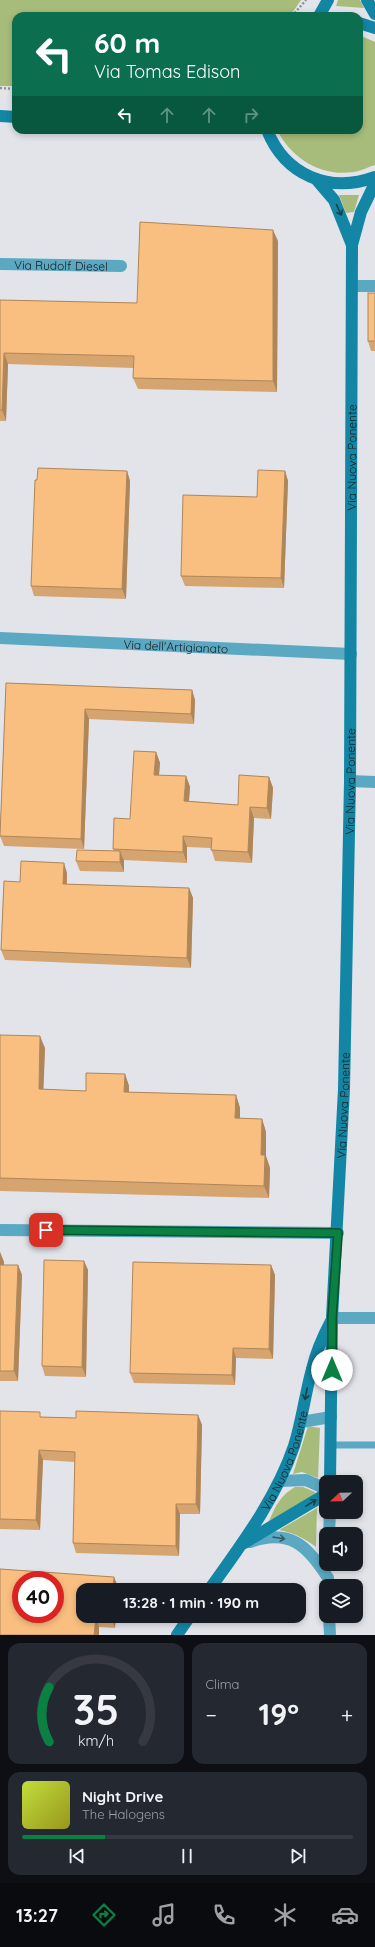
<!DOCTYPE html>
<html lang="it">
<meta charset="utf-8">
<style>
body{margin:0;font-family:Quicksand,sans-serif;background:#242831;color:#f1f3f6;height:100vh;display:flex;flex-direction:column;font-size:15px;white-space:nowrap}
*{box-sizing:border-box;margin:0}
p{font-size:13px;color:#9ea1a6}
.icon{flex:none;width:22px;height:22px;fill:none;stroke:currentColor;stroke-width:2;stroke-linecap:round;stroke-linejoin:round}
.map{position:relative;height:1635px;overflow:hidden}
.side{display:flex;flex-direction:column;gap:8px;padding:8px;background:#0d0f14;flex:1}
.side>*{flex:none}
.banner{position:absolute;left:12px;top:12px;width:351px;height:122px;border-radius:12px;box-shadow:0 2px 6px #0003;background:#0b6e4f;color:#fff;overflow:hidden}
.needle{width:26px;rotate:248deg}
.tools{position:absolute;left:319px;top:1475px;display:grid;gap:8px}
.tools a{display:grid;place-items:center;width:44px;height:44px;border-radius:8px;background:#171b24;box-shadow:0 2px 6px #0003;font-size:20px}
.speed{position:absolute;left:12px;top:1571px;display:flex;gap:8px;font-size:20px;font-weight:700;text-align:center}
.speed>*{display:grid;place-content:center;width:52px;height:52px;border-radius:50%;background:#171b24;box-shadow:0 2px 6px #0003;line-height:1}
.speed .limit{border:6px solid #d22;background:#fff;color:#111}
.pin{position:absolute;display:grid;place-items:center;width:34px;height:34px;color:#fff;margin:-17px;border-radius:8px;box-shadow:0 2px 6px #0006}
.me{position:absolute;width:44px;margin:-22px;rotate:0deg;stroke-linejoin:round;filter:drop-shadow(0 0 3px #0008)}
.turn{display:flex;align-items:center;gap:14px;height:84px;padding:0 16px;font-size:18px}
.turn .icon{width:52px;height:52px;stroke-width:2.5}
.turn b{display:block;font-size:28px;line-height:34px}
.lanes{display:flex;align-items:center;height:38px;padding:0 16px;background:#0003;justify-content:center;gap:20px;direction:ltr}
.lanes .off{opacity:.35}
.big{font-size:30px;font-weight:800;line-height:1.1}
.side .widget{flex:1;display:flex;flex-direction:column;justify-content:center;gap:6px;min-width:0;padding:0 14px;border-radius:12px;background:#242831}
.side .dial{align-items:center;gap:0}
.dial svg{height:104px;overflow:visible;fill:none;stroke:#363941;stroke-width:7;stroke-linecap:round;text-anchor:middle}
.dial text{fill:#f1f3f6;stroke:none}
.song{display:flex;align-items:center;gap:12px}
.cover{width:48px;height:48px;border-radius:6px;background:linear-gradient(135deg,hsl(70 70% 55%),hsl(60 70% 35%))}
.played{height:4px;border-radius:2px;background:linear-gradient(90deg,#0b8043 25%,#363941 25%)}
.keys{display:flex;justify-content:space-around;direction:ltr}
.heat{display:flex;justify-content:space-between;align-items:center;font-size:22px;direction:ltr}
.side .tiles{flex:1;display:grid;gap:8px;grid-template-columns:1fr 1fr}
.widget:last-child{grid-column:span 2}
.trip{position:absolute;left:76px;top:1583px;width:230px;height:40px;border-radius:12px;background:#171b24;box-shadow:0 2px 6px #0003;font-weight:800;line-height:40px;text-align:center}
.menu{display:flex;height:64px;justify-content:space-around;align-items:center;background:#090b0e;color:#9ea1a6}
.menu .icon{width:28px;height:28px}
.menu .current{color:#0b8043}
.menu b{font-size:18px;color:#f1f3f6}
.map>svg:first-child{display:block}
.green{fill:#a7bc7a}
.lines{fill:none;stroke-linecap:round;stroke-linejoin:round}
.path{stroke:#8d8f93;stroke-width:2.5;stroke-dasharray:2 2;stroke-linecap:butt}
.lane{stroke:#5ba8c2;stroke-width:7}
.street{stroke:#5ba8c2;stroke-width:12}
.secondary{stroke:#1286a4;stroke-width:12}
.wall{fill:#d6a46f;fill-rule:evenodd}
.shaded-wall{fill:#ae865a}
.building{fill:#f9bf81;stroke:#ae865a;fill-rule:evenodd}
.oneway{stroke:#17404c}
.oneway2{stroke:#375a67}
.route-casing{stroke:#07532c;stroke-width:10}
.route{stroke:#0b8043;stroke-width:7}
.labels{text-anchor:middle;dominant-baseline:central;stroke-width:3;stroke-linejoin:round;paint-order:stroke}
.street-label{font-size:12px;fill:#1a1b1d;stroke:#eff1f7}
</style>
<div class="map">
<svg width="375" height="1635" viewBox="0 0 375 1635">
<rect width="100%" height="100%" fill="#e2e4ea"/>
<g class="green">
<path d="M0 0H301L290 16H16V86H0Z"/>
<path d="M338 0H360L364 8 336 6Z"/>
<path d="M359 35 375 42V165C368 167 361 171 354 172 321 177 292 159 277 130H359Z"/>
<path d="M339 195H359L354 212 346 213Z"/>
<path d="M308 1426 320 1428 318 1478 302 1472 293 1474Z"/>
<path d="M295 1487H303L315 1492 314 1496 282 1516 269 1521C276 1505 280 1496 295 1487Z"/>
<path d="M317 1508 316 1547C304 1538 294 1533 279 1530Z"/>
</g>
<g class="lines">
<g class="path">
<path d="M292 16 306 0"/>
<path d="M0 88 16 89"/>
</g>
<path class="lane" d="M330 1445H375"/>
<g class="street">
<path id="s1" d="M0 264 121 266"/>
<path d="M352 286H375"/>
<path id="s2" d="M0 638 351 654"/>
<path d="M350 781 375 782"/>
<path d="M0 1230 338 1233"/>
<path d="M332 1318H375"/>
<path d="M301 1422 331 1417"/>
<path d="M280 1481 306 1480 326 1489"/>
<path d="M329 1534 330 1512"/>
<path d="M250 1542C290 1528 308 1546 328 1578"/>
<path d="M329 1616 330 1635"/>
</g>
<g class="secondary">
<path d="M367 0 375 14"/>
<path d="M319 16 328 0"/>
<path d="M359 23 375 28"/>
<path d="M0 116 16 117"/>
<path d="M267 130C285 175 329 194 375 177"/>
<path d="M316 179 334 200 352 245"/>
<path id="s3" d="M330 1482 332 1318 344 1089 350 781 352 245 361 212 375 183"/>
<path d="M244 1543 326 1494"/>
<path id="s4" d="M209 1590C241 1545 276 1499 294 1446 302 1421 305 1394 312 1369 316 1352 323 1336 331 1321"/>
<path d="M177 1635 190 1616"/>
</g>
</g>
<g class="wall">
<path d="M278 241 277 392 138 389 133 378 134 368 8 364 6 421H0V300L137 303Z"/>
<path d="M375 293V351H371L368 341Z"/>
<path d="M127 471 130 481 126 599 34 596 31 586 37 480Z"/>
<path d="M285 471 288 481 284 588 185 586 181 576 257 497Z"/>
<path d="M6 683 192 690 195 700 194 724 89 719 84 849 4 846 0 836Z"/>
<path d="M156 752 160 763 159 775 186 776 190 787 189 801 238 805 269 777 273 788 271 819 254 818 252 863 215 861 211 848 187 847V863L124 860V872L80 871 76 861 114 851 113 849 130 819Z"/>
<path d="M67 873V884L189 888 193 898 191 968 5 960 1 950 20 882Z"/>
<path d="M0 1035 45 1048 43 1089 86 1091 125 1074 129 1086V1092L236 1095 240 1108V1118L262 1119 266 1132V1156L270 1168 269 1198 0 1191Z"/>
<path d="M0 1252 4 1262V1265H18L22 1275 18 1381H0Z"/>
<path d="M84 1261 88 1270 86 1377 45 1376 42 1366Z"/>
<path d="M271 1265 275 1275 273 1359 236 1358 235 1385 134 1383 130 1373Z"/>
<path d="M0 1411 42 1417 76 1418 198 1415 202 1425 200 1514H180L179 1556 76 1553 73 1543 75 1462 43 1460 40 1530 0 1529Z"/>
<path d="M0 1569 114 1577 118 1587 117 1590H83V1616H116L115 1628 99 1627V1635H0ZM21 1580H55V1614H21Z"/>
</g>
<g class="shaded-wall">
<path d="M273 230 278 241 277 392 273 381Z"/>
<path d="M4 353 8 364 6 421 2 410Z"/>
<path d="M127 471 130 481 126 599 122 589Z"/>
<path d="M285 471 288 481 284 588 281 578Z"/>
<path d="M192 690 195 700 194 724 191 714Z"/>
<path d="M85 709 89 719 84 849 81 839Z"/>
<path d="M156 752 160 763 158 786 154 775Z"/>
<path d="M186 776 190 787 188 812 184 801Z"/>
<path d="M269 777 273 788 271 819 267 808Z"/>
<path d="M250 807 254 818 252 863 248 852Z"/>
<path d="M183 836 187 847V863L183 852Z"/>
<path d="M120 851 124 861V872L120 862Z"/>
<path d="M64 863 67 873 66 894 63 884Z"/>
<path d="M189 888 193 898 191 968 187 958Z"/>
<path d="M40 1036 45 1048 43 1102 39 1089Z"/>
<path d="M125 1074 129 1086V1105L124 1092Z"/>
<path d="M236 1095 240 1108V1130L235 1118Z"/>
<path d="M262 1119 266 1132V1156L270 1168 269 1198 264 1186 261 1155Z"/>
<path d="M0 1252 4 1262 3 1275 0 1265Z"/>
<path d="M84 1261 88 1270 86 1377 82 1367Z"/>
<path d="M18 1265 22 1275 18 1381 14 1371Z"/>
<path d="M271 1265 275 1275 273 1359 269 1349Z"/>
<path d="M233 1348 236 1358 235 1385 232 1375Z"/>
<path d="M198 1415 202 1425 200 1514 196 1504Z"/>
<path d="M39 1450 43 1460 40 1530 36 1520Z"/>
<path d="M176 1504 180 1514 179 1556 176 1546Z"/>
<path d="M114 1577 118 1587 117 1590H113Z"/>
<path d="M111 1616H116L115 1628 111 1618Z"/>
<path d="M96 1617 99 1627V1635H94Z"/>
</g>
<g class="building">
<path d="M140 222 273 230V381L133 378 134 356 4 353 2 410H0V300L137 303Z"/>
<rect x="368" y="293" width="7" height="48"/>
<path d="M38 468 127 471 122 589 31 586 35 480H37Z"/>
<path d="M258 470 285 471 281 578 181 576 183 495 257 497Z"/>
<path d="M6 683 192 690 191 714 85 709 81 839 0 836Z"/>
<path d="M134 751 156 752 154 775 186 776 184 801 238 805 239 775 269 777 267 808 250 807 248 852 211 850 212 838 183 836V852L113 849 114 818 130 819Z"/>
<path d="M77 850 120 851V862L76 861Z"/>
<path d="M21 861 64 863 63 884 189 888 187 958 1 950 4 881 20 882Z"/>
<path d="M0 1035 40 1036 39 1089 86 1091V1073L125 1074 124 1092 236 1095 235 1118 262 1119 261 1155H265L264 1186 0 1178Z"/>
<path d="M44 1260 84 1261 82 1367 42 1366Z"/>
<path d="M133 1262 271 1265 269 1349 233 1348 232 1375 130 1373Z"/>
<path d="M0 1265H18L14 1371H0Z"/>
<path d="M0 1411 40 1412V1417L76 1418V1411L198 1415 196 1504H176V1546L73 1543 75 1452 39 1450 36 1520 0 1519Z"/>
<path d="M0 1569 114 1577 113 1590H83V1616H111V1618L96 1617 94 1635H0ZM21 1580H55V1614H21Z"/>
</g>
<defs><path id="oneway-shaft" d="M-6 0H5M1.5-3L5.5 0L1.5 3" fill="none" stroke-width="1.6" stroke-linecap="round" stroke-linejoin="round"/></defs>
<g class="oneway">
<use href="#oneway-shaft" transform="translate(339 210) rotate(65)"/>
<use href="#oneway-shaft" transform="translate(306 1394) rotate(101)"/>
<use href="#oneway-shaft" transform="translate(311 1503) rotate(-31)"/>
</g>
<use class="oneway2" href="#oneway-shaft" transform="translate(279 1538) rotate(8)"/>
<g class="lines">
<defs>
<path id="route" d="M46 1230 338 1233 332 1318V1370"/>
</defs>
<use href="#route" class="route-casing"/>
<use href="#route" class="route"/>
</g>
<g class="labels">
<g class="street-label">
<text stroke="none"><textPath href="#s1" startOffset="61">Via Rudolf Diesel</textPath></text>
<text stroke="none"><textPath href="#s3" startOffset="1025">Via Nuova Ponente</textPath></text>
<text stroke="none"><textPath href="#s2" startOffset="176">Via dell'Artigianato</textPath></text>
<text stroke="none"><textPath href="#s3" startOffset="701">Via Nuova Ponente</textPath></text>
<text stroke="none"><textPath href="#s3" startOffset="377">Via Nuova Ponente</textPath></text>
<text stroke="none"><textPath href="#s4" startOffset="151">Via Nuova Ponente</textPath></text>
</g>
</g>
</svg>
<div class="tools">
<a><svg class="needle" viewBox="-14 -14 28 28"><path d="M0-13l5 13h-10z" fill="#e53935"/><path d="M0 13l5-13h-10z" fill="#9ea1a6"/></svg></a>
<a><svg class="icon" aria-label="sound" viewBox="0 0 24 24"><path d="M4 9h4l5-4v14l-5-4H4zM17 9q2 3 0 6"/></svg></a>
<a><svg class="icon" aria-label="layers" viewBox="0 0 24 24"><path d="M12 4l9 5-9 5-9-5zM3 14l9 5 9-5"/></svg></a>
</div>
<div class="speed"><div class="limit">40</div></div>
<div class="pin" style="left:46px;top:1230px;background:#d93025"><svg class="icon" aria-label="arrive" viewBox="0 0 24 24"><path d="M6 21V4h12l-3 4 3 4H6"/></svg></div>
<svg class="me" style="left:332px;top:1370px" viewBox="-20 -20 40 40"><circle r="19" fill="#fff"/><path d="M0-13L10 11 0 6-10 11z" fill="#0b8043"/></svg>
<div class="trip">13:28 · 1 min · 190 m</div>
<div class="banner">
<div class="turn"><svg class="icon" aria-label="left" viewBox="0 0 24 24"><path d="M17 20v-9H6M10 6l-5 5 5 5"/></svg><div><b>60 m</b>Via Tomas Edison</div></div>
<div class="lanes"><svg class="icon" aria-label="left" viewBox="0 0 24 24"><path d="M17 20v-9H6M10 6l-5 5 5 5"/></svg><svg class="icon off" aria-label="ahead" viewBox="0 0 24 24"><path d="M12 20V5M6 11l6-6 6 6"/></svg><svg class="icon off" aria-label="ahead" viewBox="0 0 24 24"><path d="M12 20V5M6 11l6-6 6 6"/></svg><svg class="icon off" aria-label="right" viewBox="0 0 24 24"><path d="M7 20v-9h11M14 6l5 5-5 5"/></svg></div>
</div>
</div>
<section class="side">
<div class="tiles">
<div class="widget dial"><svg viewBox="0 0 100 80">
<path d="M14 69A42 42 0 1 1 86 69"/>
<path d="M14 69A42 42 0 0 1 14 27" stroke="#0b8043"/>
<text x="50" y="56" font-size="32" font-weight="700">35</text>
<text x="50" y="72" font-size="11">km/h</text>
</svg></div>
<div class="widget"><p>Clima</p>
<div class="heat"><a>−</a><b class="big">19°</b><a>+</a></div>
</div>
<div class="widget">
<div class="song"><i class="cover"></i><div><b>Night Drive</b><p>The Halogens</p></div></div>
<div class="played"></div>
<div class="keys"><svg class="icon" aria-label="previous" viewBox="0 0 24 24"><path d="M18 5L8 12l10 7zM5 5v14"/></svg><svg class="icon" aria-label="pause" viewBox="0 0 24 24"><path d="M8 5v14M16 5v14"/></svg><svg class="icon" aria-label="next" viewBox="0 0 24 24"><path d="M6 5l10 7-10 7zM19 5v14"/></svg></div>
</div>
</div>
</section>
<nav class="menu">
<b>13:27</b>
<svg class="icon current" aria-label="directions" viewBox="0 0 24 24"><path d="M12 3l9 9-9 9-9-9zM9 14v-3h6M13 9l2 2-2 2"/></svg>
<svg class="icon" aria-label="music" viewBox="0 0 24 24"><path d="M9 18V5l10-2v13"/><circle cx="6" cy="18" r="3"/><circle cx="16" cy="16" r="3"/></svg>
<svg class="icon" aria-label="phone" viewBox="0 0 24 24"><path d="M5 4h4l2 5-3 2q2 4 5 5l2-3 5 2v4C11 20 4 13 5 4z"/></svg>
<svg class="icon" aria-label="climate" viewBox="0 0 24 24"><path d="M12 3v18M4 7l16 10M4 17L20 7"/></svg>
<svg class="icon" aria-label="car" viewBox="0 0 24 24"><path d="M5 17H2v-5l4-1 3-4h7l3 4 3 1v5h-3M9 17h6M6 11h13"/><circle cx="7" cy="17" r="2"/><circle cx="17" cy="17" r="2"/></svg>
</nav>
